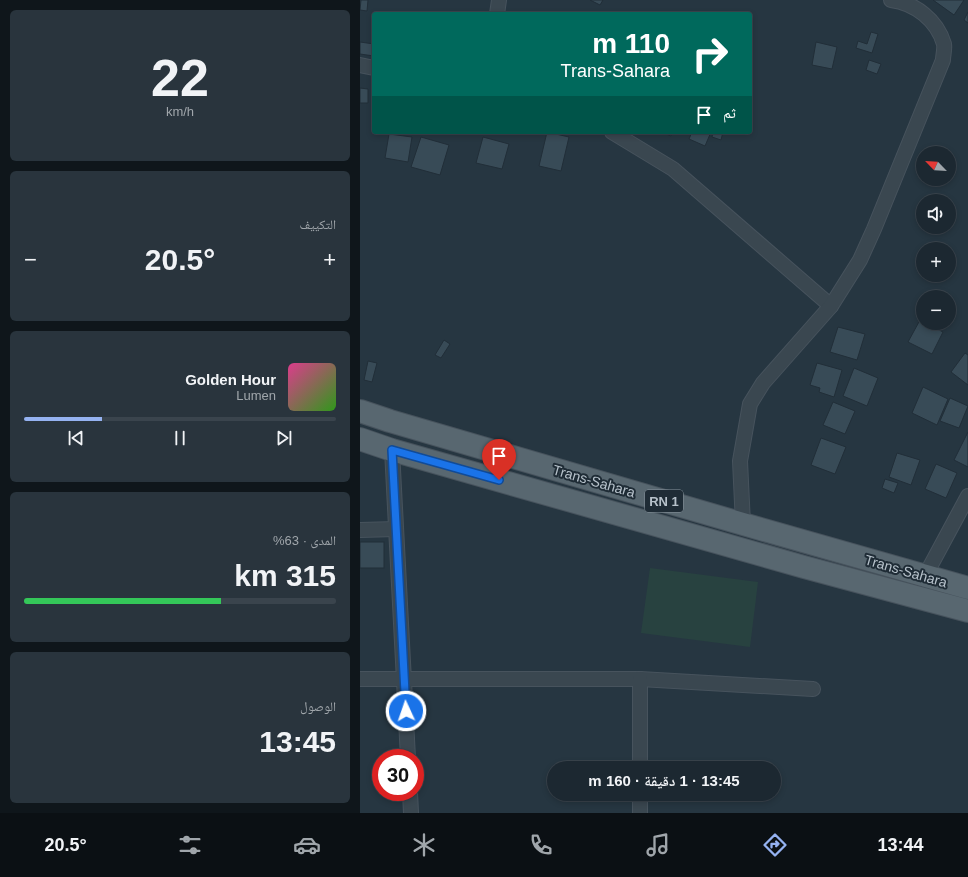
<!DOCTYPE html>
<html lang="ar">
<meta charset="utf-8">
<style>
body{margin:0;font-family:Arial,"Noto Naskh Arabic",sans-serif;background:#29343d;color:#f1f3f6;direction:rtl;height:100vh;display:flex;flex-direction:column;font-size:15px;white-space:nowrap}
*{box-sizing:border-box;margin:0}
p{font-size:13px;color:#a0a6ab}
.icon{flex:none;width:22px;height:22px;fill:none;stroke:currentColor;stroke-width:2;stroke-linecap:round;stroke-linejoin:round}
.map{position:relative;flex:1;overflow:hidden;direction:ltr}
.drawer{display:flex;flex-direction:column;gap:10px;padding:10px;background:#0f161b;width:360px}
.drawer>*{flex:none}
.banner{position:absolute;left:12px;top:12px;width:380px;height:122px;border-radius:4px;box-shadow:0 2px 6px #0003,0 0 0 1px #3a444d;direction:rtl;background:#00695c;color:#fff;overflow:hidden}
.needle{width:26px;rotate:295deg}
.fabs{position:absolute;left:556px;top:146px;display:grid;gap:8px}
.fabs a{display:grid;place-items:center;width:40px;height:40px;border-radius:50%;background:#1c2831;box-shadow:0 2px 6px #0003,0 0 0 1px #3a444d;font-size:20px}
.speed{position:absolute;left:12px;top:749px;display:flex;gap:8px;font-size:20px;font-weight:700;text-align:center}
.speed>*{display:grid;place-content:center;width:52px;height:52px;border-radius:50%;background:#1c2831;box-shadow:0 2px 6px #0003,0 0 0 1px #3a444d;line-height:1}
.speed .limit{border:6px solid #d22;background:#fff;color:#111}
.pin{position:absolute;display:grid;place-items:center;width:34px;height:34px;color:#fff;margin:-41px -17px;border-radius:50% 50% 50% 0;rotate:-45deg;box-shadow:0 0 4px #0007}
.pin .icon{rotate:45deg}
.me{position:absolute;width:44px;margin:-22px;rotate:357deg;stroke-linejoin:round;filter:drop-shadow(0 0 3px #0008)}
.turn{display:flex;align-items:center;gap:14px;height:84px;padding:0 16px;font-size:18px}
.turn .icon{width:52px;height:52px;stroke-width:2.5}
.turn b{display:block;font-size:28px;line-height:34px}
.then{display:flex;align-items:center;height:38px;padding:0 16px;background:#0003;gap:8px;font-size:15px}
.big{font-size:30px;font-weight:600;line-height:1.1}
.drawer .tile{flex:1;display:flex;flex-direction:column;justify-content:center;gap:6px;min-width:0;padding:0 14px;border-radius:6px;background:#29343d}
.drawer .dial{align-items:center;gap:0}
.dial b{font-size:52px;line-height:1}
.song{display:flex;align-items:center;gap:12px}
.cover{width:48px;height:48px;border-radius:6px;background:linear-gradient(135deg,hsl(330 70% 55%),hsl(110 70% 35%))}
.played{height:4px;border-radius:2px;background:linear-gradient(90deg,#95b2f1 25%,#3a444d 25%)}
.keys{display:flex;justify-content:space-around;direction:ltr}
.heat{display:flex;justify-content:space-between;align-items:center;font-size:22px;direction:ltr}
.charge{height:6px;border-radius:3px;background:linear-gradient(90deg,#34c759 63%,#3a444d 0)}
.trip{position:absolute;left:187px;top:761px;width:234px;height:40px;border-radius:20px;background:#1c2831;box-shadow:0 2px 6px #0003,0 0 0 1px #3a444d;font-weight:600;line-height:40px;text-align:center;direction:rtl}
.tab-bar{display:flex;height:64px;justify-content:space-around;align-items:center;background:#0b1014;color:#a0a6ab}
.tab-bar .icon{width:28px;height:28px}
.tab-bar .selected{color:#95b2f1}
.tab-bar b{font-size:18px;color:#f1f3f6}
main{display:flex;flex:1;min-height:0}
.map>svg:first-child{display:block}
.green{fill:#284240}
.building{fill:#384b57;stroke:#212e38}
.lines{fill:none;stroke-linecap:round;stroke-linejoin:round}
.street-casing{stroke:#47535d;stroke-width:16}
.primary-casing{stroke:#47535d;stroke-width:24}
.street{stroke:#3a4750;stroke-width:14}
.primary{stroke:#586770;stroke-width:22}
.route-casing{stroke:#114b97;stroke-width:10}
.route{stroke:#1a73e8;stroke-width:7}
.labels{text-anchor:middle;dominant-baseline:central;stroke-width:4;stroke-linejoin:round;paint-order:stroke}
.shield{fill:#1f2c36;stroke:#89959e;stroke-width:1}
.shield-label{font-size:13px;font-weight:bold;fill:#b7c2cb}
.street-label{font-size:14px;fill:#b7c2cb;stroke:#1f2c36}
</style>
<main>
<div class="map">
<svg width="608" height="813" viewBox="0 0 608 813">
<rect width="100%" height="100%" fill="#263641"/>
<path class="green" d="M290 568 398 582 390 647 281 633Z"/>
<g class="building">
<path d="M1 0H8L7 11 0 10Z"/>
<path d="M230 0H243L240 5Z"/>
<path d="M573 0H604L594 15Z"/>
<path d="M608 12V23L604 20Z"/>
<path d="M511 32 518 34 512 53 496 48 498 41 507 44Z"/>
<path d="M0 42 14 44V56L0 54Z"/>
<path d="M456 42 477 47 472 69 452 65Z"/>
<path d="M509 60 521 64 517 74 506 70Z"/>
<path d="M0 88 8 89V103H0Z"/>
<path d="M187 132 209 137 201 171 179 166Z"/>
<path d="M301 132H313L311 136Z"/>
<path d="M332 132H351L345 146 329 139Z"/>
<path d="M353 132H363L361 140 352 137Z"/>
<path d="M29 134 52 137 48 162 25 158Z"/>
<path d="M61 137 89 145 80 175 51 167Z"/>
<path d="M123 137 149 144 142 169 116 163Z"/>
<path d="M560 320 563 321V323H566L583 332 572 354 548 342Z"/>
<path d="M478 327 505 334 497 360 470 352Z"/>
<path d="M84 340 90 344 81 358 75 355Z"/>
<path d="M605 353 608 355V385L591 372Z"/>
<path d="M8 361 17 363 12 382 4 380Z"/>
<path d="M457 363 482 370 474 397 459 392 460 388 450 385Z"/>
<path d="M494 368 518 378 507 406 483 396Z"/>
<path d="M563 387 588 399 577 425 552 413Z"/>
<path d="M590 398 608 406 599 428 580 421Z"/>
<path d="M473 402 495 411 485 434 463 425Z"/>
<path d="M608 432V467L594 460Z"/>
<path d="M461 438 486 447 475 474 451 465Z"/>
<path d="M537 453 560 460 551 485 529 477Z"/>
<path d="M576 464 597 473 586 498 565 489Z"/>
<path d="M525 479 538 483 534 493 522 488Z"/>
<rect x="0" y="542" width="24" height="26"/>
</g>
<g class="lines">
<defs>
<g id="street">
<path d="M137 14 139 0"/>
<path d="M0 65 14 68"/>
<path d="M252 132 313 169 471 306"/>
<path d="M32 450 48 758"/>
<path d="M383 524 380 461 390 404 403 383 471 306 500 260 514 229 583 60C583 55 585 49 584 44 577 20 555 3 531 0"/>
<path d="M0 530 36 529"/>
<path d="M565 576 608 496"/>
<path d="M0 679H280L453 689"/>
<path d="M280 768V679"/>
<path d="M50 792 51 813"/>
<path d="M280 813V794"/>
</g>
<g id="primary">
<path d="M0 411 30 421 383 524 608 588"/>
<path d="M0 439 32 450 444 567 608 611"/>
</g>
</defs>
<use href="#street" class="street-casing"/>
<use href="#primary" class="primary-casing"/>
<use href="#street" class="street"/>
<use href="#primary" class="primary"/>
</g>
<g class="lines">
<defs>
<path id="route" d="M46 711 32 450 139 480"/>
</defs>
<use href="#route" class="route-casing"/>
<use href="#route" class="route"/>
</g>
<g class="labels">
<rect class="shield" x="285" y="490" width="38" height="22" rx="3"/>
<g class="shield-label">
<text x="304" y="501">RN 1</text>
</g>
<g class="street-label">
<text transform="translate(234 481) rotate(16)">Trans-Sahara</text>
<text transform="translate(546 571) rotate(16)">Trans-Sahara</text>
</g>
</g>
</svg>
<div class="fabs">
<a><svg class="needle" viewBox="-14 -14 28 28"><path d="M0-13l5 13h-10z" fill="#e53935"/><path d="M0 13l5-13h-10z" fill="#a0a6ab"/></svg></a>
<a><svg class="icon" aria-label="sound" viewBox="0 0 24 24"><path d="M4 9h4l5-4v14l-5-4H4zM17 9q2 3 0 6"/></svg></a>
<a>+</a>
<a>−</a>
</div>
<div class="speed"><div class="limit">30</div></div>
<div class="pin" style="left:139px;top:480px;background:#d93025"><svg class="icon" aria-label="arrive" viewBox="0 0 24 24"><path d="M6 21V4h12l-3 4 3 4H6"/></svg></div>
<svg class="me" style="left:46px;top:711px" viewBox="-20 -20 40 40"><circle r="17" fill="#1a73e8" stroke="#fff" stroke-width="3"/><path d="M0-11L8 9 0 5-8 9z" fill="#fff"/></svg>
<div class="trip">13:45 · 1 دقيقة · 160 m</div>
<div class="banner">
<div class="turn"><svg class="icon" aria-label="right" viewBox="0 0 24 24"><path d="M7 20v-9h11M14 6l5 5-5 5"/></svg><div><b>110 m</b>Trans-Sahara</div></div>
<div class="then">ثم<svg class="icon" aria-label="arrive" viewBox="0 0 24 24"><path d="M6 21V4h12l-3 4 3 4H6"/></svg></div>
</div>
</div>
<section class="drawer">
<div class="tile dial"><b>22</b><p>km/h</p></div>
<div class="tile"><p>التكييف</p>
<div class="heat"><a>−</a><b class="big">20.5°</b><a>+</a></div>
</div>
<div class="tile">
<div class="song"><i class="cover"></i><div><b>Golden Hour</b><p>Lumen</p></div></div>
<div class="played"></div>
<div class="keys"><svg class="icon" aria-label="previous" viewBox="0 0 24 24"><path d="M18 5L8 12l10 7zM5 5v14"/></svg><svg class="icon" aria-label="pause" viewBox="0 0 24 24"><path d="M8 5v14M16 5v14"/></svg><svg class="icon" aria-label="next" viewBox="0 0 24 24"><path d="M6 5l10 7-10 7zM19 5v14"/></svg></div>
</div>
<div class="tile"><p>المدى · 63%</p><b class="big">315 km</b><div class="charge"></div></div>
<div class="tile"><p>الوصول</p><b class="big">13:45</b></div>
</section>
</main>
<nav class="tab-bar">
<b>13:44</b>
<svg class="icon selected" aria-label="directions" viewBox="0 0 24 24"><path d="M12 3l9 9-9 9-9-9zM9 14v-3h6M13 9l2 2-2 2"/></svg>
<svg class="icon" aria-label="music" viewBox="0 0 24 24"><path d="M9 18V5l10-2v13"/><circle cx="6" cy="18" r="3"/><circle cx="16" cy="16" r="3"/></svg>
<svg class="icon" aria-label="phone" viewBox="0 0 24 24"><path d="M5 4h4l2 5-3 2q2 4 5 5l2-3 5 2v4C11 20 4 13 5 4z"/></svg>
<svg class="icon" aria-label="climate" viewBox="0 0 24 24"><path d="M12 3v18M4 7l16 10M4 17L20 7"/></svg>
<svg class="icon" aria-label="car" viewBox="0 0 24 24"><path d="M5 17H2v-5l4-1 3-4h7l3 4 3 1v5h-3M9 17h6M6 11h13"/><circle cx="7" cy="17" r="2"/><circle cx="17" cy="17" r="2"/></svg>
<svg class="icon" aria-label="filters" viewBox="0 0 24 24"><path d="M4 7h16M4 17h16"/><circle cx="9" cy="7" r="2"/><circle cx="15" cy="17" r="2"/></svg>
<b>20.5°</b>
</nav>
